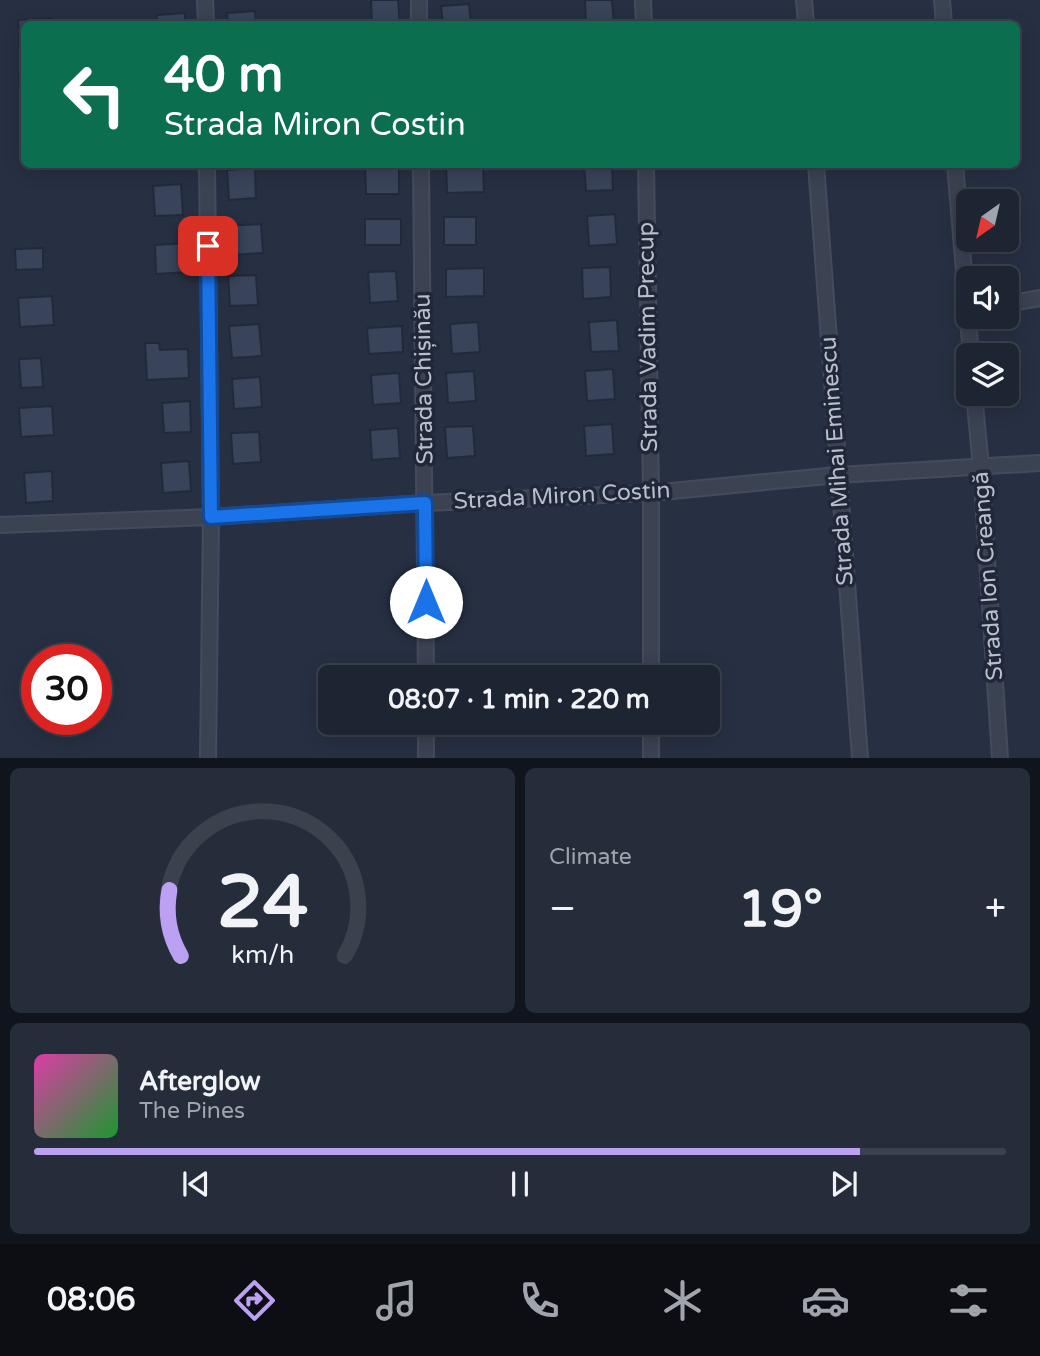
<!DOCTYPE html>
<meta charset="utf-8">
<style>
body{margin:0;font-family:"Varela Round",sans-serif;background:#252c3a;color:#f1f3f6;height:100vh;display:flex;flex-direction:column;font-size:26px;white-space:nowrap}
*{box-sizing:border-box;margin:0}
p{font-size:23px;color:#a0a4ac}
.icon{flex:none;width:38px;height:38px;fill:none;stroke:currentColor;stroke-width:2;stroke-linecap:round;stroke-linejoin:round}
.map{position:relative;height:758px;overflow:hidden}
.details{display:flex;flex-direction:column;gap:10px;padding:10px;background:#10141c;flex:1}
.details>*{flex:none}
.guide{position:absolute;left:21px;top:21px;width:999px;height:147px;border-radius:10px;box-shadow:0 4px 18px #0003,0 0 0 2px #3b414d;background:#0b6e4f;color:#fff;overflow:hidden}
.needle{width:46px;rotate:214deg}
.tools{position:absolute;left:956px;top:189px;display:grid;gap:14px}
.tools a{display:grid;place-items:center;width:63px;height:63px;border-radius:10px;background:#1d2432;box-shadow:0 4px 18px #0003,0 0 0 2px #3b414d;font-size:35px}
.speed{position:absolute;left:21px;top:644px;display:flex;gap:14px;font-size:35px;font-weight:700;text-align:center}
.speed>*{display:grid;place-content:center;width:91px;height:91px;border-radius:50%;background:#1d2432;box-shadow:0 4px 18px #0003,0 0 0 2px #3b414d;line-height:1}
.speed .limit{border:10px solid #d22;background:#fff;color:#111}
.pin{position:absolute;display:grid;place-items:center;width:60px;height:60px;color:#fff;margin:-30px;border-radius:14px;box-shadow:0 4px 10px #0006}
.me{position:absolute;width:77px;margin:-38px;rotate:0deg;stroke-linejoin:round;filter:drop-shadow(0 0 5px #0008)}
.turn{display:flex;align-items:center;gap:24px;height:147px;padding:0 28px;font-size:32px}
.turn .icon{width:91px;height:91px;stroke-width:2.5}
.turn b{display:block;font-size:49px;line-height:60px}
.big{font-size:52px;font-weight:800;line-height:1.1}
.details .widget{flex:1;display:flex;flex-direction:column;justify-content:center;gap:10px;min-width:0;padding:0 24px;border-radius:10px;background:#252c3a}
.details .dial{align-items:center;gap:0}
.dial svg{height:182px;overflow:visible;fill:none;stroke:#3b414d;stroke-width:7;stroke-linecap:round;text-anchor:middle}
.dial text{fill:#f1f3f6;stroke:none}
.song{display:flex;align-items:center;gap:21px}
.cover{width:84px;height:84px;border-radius:10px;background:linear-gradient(135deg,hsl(320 70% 55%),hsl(130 70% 35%))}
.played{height:7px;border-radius:4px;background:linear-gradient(90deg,#bca0f2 85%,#3b414d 85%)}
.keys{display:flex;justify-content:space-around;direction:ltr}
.heat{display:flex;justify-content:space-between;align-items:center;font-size:38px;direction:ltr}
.details .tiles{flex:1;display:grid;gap:10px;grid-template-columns:1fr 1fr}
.widget:last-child{grid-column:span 2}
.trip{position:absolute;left:318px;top:665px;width:402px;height:70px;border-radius:10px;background:#1d2432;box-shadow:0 4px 18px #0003,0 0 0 2px #3b414d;font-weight:800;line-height:70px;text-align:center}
.tabs{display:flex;height:112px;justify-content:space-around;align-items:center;background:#0c0e14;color:#a0a4ac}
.tabs .icon{width:49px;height:49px}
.tabs .on{color:#bca0f2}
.tabs b{font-size:32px;color:#f1f3f6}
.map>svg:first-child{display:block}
.building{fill:#394359;stroke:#22293a;stroke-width:2}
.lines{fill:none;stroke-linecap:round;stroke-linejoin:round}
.street-casing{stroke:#454b5c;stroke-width:18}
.street{stroke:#3b4252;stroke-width:14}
.route-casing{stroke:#114b97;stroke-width:18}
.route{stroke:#1a73e8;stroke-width:12}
.labels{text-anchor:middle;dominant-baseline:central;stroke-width:7;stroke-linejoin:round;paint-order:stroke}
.street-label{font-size:23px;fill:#b8becc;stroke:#202738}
</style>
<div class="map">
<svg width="1040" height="758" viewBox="0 0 1040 758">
<rect width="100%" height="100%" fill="#273043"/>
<g class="building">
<path d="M371 0H398L400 24H372Z"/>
<path d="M585 0H612L614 23 586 24Z"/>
<path d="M469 4 471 24H443L441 6Z"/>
<path d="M255 11 256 24H228L227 13Z"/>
<path d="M185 13V24H157V15Z"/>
<path d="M51 18 52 24H24V49L20 50 18 20Z"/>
<path d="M24 77V107H21L19 78Z"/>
<path d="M365 164H399V194H366Z"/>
<path d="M446 164H483L484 192 447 193Z"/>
<path d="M584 164H612L613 190 586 191Z"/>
<path d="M255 168 256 198 229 200 227 170Z"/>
<path d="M181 184 183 215 155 216 153 186Z"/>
<path d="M615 214 617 244 589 246 587 216Z"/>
<rect x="444" y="217" width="32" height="28"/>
<rect x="365" y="219" width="36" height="26"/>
<path d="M261 224 263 253 229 255 227 226Z"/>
<path d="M188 243 190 272 156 274 155 245Z"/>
<path d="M43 248V269L16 270 15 249Z"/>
<path d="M610 267 611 297 583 299 582 268Z"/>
<path d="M484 268V296L446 297V269Z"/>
<path d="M396 271 398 301 370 303 368 272Z"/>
<path d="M256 275 258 305 230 306 228 276Z"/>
<path d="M52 296 54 325 20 327 18 298Z"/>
<path d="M617 320 619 351 591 352 589 322Z"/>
<path d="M478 322 480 352 452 354 450 324Z"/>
<path d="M259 324 262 356 232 358 229 326Z"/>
<path d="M402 326 403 352 369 354 367 328Z"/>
<path d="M145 343H159L160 350 188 349 189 378 147 380Z"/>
<path d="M41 358 43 387 21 388 19 359Z"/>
<path d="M613 369 615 399 587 401 585 371Z"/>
<path d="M474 371 476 401 448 403 446 373Z"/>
<path d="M399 373 401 403 373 405 371 375Z"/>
<path d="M260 377 262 407 234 409 232 379Z"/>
<path d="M190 401 191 432 164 433 162 403Z"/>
<path d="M52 406 54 435 21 437 19 408Z"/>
<path d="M612 424 614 454 586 456 584 426Z"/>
<path d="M473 426 475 456 447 458 445 427Z"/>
<path d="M398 428 400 458 372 460 370 430Z"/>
<path d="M259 432 261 462 233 464 231 433Z"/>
<path d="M189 461 191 491 163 493 161 463Z"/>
<path d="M52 471 53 501 26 503 24 473Z"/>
</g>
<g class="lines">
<defs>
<g id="street">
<path d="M205 0 206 24"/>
<path d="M419 0V24"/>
<path d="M643 0 644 24"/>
<path d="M804 0 806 24"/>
<path d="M942 0 944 24"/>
<path d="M207 164 211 517 208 758"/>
<path d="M421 164 426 677"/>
<path d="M646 164 651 493V677"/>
<path d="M816 164 860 758"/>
<path d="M955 164 971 355"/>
<path d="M1006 304 1040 298"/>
<path d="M974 394 981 467 1000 758"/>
<path d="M0 525 211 517 425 503 651 493 838 475 1040 463"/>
<path d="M426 723V758"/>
<path d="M651 758V723"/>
</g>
</defs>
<use href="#street" class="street-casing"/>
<use href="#street" class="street"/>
</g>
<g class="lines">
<defs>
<path id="route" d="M208 246 211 517 425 503 426 602"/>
</defs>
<use href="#route" class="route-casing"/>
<use href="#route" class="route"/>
</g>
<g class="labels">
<g class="street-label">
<text transform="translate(648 337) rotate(-91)">Strada Vadim Precup</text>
<text transform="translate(424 379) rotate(-91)">Strada Chișinău</text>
<text transform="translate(837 461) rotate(-94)">Strada Mihai Eminescu</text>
<text transform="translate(562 496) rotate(-3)">Strada Miron Costin</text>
<text transform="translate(988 576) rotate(-94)">Strada Ion Creangă</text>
</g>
</g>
</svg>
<div class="tools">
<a><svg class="needle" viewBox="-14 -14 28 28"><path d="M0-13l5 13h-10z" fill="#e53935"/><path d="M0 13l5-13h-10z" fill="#a0a4ac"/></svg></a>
<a><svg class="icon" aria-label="sound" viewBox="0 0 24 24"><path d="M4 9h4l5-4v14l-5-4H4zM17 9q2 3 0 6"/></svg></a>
<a><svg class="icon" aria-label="layers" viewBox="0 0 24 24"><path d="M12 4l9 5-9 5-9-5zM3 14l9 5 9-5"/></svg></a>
</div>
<div class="speed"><div class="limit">30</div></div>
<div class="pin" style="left:208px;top:246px;background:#d93025"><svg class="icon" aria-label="arrive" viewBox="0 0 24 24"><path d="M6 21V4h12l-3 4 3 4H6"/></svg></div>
<svg class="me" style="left:426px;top:602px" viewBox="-20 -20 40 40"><circle r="19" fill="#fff"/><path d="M0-13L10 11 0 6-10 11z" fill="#1a73e8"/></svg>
<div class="trip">08:07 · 1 min · 220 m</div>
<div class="guide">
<div class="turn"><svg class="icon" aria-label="left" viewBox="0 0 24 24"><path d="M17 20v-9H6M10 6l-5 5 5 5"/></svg><div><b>40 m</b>Strada Miron Costin</div></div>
</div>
</div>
<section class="details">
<div class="tiles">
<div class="widget dial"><svg viewBox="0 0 100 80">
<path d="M14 69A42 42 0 1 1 86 69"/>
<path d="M14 69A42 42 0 0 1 9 40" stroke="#bca0f2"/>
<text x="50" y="56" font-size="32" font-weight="700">24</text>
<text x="50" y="72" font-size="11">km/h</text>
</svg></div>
<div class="widget"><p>Climate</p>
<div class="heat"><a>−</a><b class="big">19°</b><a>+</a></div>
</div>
<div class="widget">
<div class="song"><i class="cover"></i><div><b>Afterglow</b><p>The Pines</p></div></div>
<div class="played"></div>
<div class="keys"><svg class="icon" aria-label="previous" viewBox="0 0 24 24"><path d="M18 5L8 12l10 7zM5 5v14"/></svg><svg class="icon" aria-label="pause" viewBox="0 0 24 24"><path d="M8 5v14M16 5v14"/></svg><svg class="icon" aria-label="next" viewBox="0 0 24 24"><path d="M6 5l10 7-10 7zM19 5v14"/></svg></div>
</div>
</div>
</section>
<nav class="tabs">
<b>08:06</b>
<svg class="icon on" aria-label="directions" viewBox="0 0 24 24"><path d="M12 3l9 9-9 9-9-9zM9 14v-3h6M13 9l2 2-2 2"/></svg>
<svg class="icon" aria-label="music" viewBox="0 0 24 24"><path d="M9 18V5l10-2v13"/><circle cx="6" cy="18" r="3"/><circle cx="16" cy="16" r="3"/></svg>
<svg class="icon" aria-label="phone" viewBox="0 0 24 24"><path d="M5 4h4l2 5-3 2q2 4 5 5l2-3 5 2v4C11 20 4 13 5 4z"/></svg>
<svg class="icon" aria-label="climate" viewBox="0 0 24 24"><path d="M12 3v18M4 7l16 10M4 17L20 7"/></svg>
<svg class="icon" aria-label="car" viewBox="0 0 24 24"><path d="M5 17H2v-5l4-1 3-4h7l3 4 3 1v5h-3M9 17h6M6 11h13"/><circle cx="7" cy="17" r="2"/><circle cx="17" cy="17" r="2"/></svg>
<svg class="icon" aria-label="filters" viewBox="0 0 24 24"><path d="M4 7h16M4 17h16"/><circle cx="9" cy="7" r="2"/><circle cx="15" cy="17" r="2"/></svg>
</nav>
